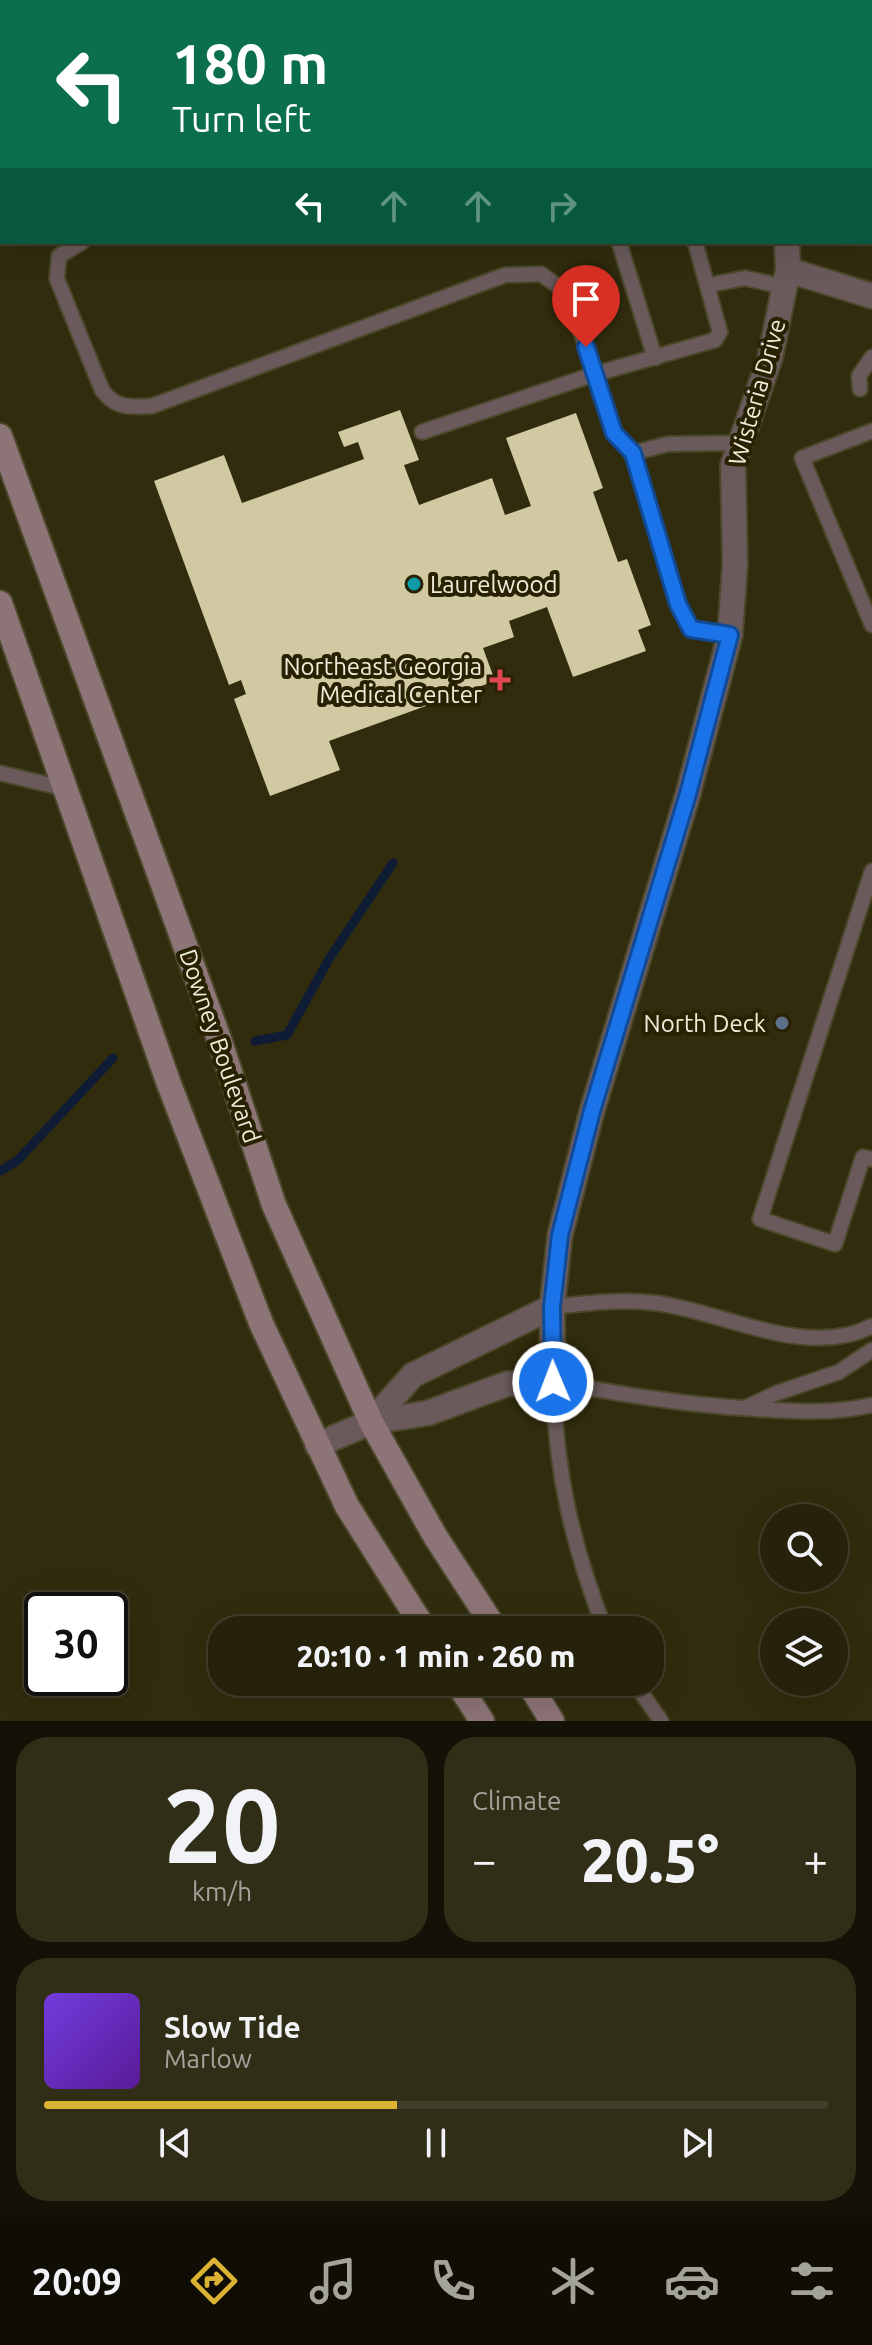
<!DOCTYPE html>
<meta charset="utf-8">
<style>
body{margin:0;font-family:Ubuntu,sans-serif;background:#312e18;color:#f1f3f6;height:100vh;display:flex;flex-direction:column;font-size:30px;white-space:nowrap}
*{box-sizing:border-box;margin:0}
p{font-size:26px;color:#a3a39c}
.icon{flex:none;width:44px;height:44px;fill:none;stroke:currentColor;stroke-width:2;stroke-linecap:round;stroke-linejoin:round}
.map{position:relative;height:1721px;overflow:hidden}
.sheet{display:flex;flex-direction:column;gap:16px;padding:16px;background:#141206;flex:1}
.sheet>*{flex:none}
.banner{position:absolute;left:0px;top:0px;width:872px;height:244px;box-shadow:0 8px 32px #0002,0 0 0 2px #423e2b;background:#0b6e4f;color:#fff;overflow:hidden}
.tools{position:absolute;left:760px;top:1504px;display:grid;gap:16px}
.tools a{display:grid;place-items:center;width:88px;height:88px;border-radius:50%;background:#25210a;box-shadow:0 8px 32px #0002,0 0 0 2px #423e2b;font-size:40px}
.speed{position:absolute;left:24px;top:1592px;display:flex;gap:16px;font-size:40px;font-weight:700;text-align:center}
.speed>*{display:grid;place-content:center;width:104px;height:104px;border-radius:50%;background:#25210a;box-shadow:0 8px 32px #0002,0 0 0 2px #423e2b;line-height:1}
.speed .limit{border:4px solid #111;border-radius:12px;background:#fff;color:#111}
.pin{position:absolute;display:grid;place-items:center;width:68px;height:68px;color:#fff;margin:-82px -34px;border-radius:50% 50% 50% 0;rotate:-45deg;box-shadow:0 0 8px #0007}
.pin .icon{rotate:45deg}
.me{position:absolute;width:88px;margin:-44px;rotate:359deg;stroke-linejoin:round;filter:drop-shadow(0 0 6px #0008)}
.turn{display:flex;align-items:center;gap:28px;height:168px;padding:0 40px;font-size:36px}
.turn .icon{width:104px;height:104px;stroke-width:2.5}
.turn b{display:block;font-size:56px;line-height:68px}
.lanes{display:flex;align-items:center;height:76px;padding:0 40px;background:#0003;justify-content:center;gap:40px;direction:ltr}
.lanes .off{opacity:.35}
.big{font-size:60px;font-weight:800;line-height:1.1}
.sheet .tile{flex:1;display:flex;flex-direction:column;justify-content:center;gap:12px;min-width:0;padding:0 28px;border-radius:32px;background:#312e18}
.sheet .dial{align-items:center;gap:0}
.dial b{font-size:104px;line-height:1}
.song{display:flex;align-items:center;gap:24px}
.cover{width:96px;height:96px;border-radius:12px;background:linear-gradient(135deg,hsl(260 70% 55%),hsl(270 70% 35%))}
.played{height:8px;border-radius:4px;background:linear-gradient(90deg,#dbb233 45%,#423e2b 45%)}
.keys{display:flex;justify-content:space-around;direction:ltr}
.heat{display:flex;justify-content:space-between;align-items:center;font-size:44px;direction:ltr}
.sheet .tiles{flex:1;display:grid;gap:16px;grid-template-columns:1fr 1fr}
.tile:last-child{grid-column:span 2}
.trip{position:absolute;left:208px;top:1616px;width:456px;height:80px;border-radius:32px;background:#25210a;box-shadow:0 8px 32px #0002,0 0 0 2px #423e2b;font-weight:800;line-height:80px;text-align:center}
.menu{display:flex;height:128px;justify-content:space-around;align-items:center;background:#0f0d04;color:#a3a39c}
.menu .icon{width:56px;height:56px}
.menu .selected{color:#dbb233}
.menu b{font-size:36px;color:#f1f3f6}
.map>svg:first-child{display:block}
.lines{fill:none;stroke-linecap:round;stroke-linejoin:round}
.stream{stroke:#0e1c35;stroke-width:9}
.building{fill:#d0c9a2}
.lane-casing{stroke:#4b472a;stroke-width:18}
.street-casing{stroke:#4b472a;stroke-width:28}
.secondary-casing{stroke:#4b472a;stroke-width:28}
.primary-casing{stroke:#4b472a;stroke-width:28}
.lane{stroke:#6a5a5c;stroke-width:14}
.street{stroke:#6a5a5c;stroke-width:24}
.secondary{stroke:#8d7477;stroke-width:24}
.primary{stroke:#a8888c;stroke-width:24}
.route-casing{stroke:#114b97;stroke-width:20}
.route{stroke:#1a73e8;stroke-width:14}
.culture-dot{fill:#0f9aa8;stroke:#282203;stroke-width:3}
.health-dot{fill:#e0444e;stroke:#282203;stroke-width:3}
.service-dot{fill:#5c6f8a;stroke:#282203;stroke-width:3}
.labels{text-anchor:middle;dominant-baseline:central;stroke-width:8;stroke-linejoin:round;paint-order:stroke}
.street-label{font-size:24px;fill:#eeebda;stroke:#282203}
.poi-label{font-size:24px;fill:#eeebda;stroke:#282203;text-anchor:end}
</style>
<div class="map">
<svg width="872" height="1721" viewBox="0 0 872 1721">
<rect width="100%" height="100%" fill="#312c0d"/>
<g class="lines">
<g class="stream">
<path d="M255 1041 287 1035 329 959 393 863"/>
<path d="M0 1171 17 1161 113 1058"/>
</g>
</g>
<path class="building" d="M400 410 419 460 404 465 419 505 492 478 505 515 531 506 506 438 576 413 603 488 593 492 618 562 627 559 651 625 638 630 646 651 573 677 547 607 509 621 514 637 483 648 495 681 329 741 340 770 270 796 234 699 246 694 241 680 229 685 154 481 224 455 242 503 364 459 358 442 344 447 338 432Z"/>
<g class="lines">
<defs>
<g id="lane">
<path d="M122 2 124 0"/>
<path d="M822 2 824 0"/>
<path d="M870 197 872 196"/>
<path d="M82 242 59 256 57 279 102 390C116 409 129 407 152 406L505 275 541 274 568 293 614 433 633 453 668 444 743 443"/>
<path d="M619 242 655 358"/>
<path d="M709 285 745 278 785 287"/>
<path d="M860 389 859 376 872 357"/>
<path d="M872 431 802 458 872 625"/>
<path d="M422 432 595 374 715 340 720 332 695 242"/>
<path d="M633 453 678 604 691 629 730 635"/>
<path d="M0 773 67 789"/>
<path d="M872 871 760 1219 835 1244 863 1157 872 1159"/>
<path d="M552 1307C586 1303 621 1299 656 1303 721 1311 808 1360 872 1326"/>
<path d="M745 1408 777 1393 839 1372 872 1350"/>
<path d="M605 1630C572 1543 556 1475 553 1382 617 1393 678 1404 743 1408 787 1411 828 1415 872 1405"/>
<path d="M634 1682 661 1721"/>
</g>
<g id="street">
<path d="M745 0 746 2"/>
<path d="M788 270 872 296"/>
<path d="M371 1422 413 1375 552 1307"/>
<path d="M317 1445 371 1422 428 1413 507 1384 553 1382 552 1307 560 1235 592 1111 688 794 730 635 735 564 733 465 770 358 788 270 787 242"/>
</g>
<g id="secondary">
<path d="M0 436 218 1036 274 1205 371 1422 435 1536 496 1630"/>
<path d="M0 603 169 1084 261 1323 347 1506 425 1630"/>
<path d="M457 1682 482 1721"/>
<path d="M528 1682 552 1721"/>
</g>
<g id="primary">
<path d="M193 2 200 0"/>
<path d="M434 2 445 0"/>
<path d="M0 70 2 69"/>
<path d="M0 126 2 125"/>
</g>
</defs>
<use href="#lane" class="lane-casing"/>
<use href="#street" class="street-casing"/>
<use href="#secondary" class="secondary-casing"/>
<use href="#primary" class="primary-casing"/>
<use href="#lane" class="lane"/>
<use href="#street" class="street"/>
<use href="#secondary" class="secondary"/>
<use href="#primary" class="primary"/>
</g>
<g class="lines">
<defs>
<path id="route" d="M553 1382 552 1307 560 1235 592 1111 688 794 730 635 691 629 678 604 633 453 614 433 586 347"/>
</defs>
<use href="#route" class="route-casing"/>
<use href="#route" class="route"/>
</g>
<circle class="culture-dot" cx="414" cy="584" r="8"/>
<path class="health-dot" d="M496 668h8v8h8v8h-8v8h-8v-8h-8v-8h8z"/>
<circle class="service-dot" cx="782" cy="1023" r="8"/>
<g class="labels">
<g class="street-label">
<text transform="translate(757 392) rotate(-74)">Wisteria Drive</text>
<text transform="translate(220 1046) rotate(71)">Downey Boulevard</text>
</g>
<g class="poi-label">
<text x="430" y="584" text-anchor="start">Laurelwood</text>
<text x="482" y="666">Northeast Georgia<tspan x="482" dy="28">Medical Center</tspan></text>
<text x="766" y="1023">North Deck</text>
</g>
</g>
</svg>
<div class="tools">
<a><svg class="icon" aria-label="search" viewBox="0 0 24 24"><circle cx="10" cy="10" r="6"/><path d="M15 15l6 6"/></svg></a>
<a><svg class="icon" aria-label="layers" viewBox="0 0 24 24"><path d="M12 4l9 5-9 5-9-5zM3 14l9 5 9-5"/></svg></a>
</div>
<div class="speed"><div class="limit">30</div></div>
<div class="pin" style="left:586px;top:347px;background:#d93025"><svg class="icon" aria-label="arrive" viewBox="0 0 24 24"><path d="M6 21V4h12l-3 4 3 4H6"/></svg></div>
<svg class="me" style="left:553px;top:1382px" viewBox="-20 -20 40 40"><circle r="17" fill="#1a73e8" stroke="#fff" stroke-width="3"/><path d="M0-11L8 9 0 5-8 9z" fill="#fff"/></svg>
<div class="trip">20:10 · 1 min · 260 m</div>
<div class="banner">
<div class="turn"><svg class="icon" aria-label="left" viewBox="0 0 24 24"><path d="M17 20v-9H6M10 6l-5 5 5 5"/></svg><div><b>180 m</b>Turn left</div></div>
<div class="lanes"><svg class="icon" aria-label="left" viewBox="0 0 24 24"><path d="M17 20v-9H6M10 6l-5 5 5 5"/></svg><svg class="icon off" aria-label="ahead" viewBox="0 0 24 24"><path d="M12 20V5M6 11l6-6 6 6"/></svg><svg class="icon off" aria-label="ahead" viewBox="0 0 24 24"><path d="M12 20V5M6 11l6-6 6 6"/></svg><svg class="icon off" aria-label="right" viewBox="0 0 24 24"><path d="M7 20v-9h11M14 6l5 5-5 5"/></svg></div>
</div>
</div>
<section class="sheet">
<div class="tiles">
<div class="tile dial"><b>20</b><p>km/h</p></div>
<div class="tile"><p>Climate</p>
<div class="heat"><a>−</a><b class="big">20.5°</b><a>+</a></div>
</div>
<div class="tile">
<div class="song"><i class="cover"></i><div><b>Slow Tide</b><p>Marlow</p></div></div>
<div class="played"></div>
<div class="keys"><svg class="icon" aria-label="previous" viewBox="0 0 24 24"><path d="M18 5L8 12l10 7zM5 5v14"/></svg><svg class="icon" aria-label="pause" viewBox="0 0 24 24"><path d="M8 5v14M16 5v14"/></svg><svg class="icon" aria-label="next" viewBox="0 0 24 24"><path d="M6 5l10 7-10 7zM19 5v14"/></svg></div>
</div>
</div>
</section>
<nav class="menu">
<b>20:09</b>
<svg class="icon selected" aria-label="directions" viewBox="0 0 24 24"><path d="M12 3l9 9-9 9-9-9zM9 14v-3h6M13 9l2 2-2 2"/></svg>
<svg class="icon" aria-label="music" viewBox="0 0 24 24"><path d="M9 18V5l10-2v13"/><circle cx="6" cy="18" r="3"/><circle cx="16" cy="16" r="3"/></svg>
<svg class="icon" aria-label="phone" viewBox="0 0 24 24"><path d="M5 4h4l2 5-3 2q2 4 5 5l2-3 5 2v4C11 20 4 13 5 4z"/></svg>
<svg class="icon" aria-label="climate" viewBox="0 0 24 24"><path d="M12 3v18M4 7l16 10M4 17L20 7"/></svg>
<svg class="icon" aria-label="car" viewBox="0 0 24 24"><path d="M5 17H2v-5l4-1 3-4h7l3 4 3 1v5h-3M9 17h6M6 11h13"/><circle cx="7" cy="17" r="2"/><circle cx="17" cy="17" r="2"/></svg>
<svg class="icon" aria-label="filters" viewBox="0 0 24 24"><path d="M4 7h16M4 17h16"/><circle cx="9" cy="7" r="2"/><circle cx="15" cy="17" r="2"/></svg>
</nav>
